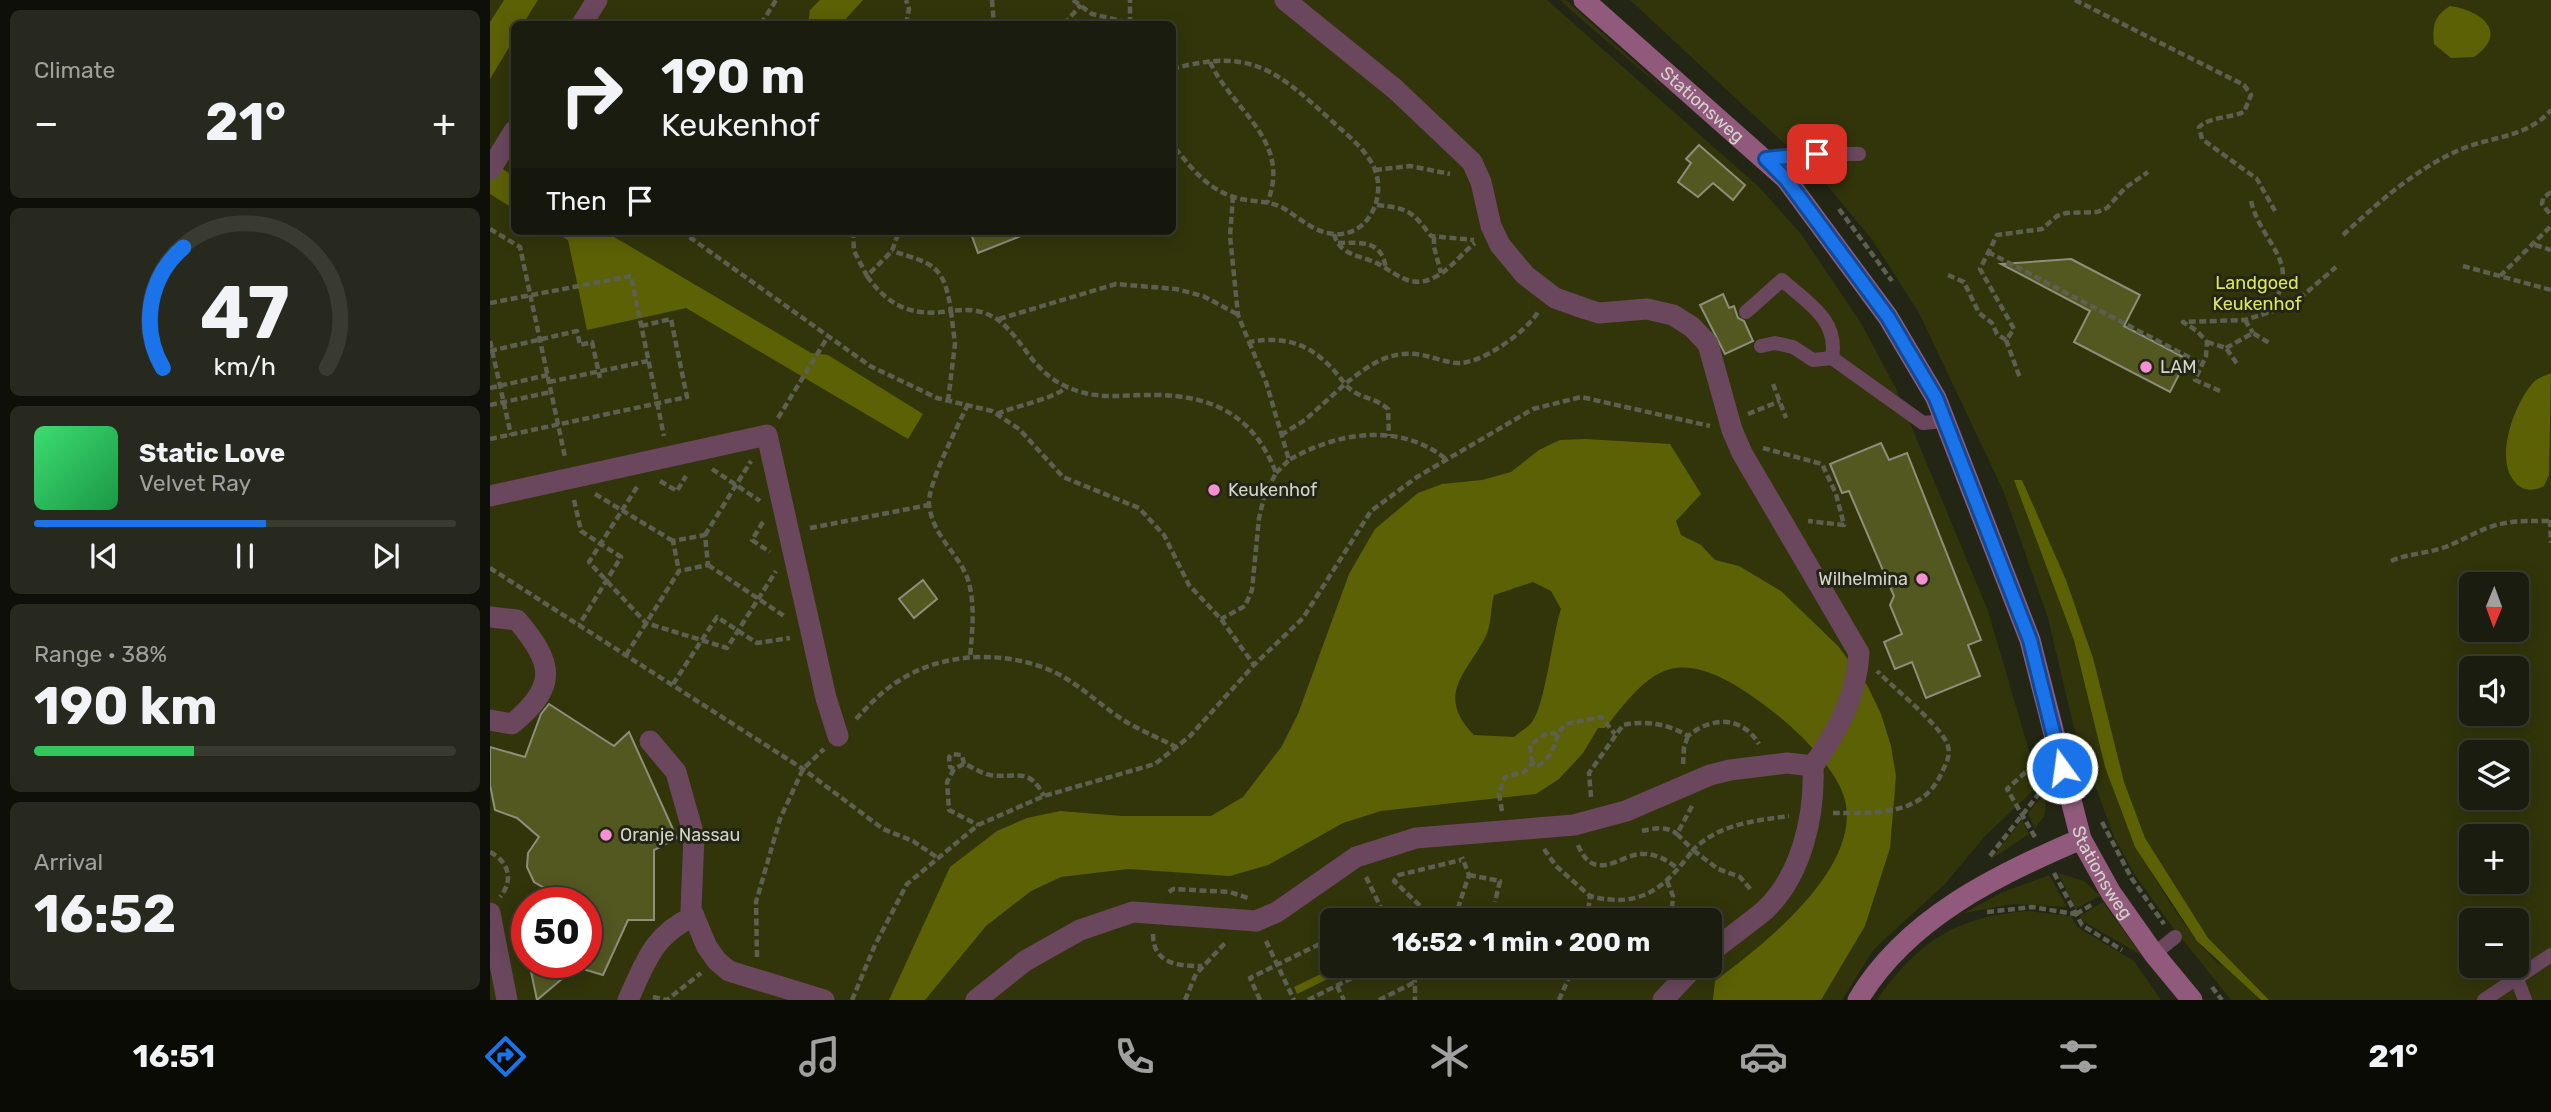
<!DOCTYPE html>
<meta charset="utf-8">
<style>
body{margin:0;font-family:Rubik,sans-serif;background:#28291e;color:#f1f3f6;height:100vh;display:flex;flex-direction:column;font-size:26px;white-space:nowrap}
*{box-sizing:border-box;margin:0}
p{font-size:23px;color:#a0a19f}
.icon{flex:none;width:38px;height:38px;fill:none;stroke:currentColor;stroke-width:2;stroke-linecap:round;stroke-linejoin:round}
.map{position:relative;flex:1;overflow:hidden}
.panel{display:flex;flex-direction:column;gap:10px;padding:10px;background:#0f0f09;width:490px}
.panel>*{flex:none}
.top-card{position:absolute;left:21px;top:21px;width:665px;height:214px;border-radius:10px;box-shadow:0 4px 18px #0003,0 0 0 2px #393a30;background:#1b1c10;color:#f1f3f6;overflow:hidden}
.needle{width:46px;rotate:181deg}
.tools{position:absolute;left:1969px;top:572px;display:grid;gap:14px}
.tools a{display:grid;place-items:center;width:70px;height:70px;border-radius:10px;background:#1b1c10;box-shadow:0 4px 18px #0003,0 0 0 2px #393a30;font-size:35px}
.speed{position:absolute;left:21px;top:887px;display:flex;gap:14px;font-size:35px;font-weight:700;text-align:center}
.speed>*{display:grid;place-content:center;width:91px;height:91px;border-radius:50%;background:#1b1c10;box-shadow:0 4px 18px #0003,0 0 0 2px #393a30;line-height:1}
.speed .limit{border:10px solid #d22;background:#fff;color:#111}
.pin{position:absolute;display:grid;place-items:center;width:60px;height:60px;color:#fff;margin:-30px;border-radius:14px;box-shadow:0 4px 10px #0006}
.me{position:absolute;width:77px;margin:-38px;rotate:346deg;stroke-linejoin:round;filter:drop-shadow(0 0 5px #0008)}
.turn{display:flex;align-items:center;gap:24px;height:147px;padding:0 35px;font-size:32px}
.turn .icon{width:91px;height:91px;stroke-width:2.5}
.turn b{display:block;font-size:49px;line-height:60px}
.then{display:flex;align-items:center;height:66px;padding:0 35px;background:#0003;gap:14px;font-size:26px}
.big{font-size:52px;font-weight:700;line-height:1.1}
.panel .widget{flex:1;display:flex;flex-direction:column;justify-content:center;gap:10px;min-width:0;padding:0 24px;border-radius:10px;background:#28291e}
.panel .dial{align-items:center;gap:0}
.dial svg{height:182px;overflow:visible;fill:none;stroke:#393a30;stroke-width:7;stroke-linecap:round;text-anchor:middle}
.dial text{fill:#f1f3f6;stroke:none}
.song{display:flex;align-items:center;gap:21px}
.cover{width:84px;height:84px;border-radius:10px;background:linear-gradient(135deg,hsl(140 70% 55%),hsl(140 70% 35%))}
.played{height:7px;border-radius:4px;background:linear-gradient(90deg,#1a73e8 55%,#393a30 55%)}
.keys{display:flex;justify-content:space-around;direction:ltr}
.heat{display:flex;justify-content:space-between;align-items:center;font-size:38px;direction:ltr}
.charge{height:10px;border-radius:5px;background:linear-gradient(90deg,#34c759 38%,#393a30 0)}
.trip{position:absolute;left:830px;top:908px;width:402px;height:70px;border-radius:10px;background:#1b1c10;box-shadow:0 4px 18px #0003,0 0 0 2px #393a30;font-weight:700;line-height:70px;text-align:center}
.tabs{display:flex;height:112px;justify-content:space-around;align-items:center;background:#0b0b06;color:#a0a19f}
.tabs .icon{width:49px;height:49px}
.tabs .current{color:#1a73e8}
.tabs b{font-size:32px;color:#f1f3f6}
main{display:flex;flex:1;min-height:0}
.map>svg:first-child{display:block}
.green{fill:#32350a;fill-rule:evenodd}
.water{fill:#5c6106;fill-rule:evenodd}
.building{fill:#535821;stroke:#8c8f7b;stroke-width:2}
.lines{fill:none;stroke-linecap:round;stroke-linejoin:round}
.path{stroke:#5d5f50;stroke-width:4.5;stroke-dasharray:7 3.5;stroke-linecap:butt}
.lane{stroke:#6a475d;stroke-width:14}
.street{stroke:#6a475d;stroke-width:21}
.secondary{stroke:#915a7d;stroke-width:21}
.route-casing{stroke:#114b97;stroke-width:18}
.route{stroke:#1a73e8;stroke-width:12}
.poi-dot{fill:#f591d2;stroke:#242615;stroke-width:2.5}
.labels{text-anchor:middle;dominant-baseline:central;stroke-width:6;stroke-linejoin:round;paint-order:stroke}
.street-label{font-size:18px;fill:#d3d5ca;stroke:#242615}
.park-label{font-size:18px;fill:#dbe65e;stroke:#242615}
.poi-label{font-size:18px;fill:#d3d5ca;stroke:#242615;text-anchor:start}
</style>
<main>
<section class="panel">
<div class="widget"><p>Climate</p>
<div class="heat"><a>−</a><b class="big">21°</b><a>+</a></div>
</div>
<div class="widget dial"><svg viewBox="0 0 100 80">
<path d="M14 69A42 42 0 1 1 86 69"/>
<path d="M14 69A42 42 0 0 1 23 16" stroke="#1a73e8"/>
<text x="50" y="56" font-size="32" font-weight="700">47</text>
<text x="50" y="72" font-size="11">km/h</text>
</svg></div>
<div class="widget">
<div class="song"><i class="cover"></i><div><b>Static Love</b><p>Velvet Ray</p></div></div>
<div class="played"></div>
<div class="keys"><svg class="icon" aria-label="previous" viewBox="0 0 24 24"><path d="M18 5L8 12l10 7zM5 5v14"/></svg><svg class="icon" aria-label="pause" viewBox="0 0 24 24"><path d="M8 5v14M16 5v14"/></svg><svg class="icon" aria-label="next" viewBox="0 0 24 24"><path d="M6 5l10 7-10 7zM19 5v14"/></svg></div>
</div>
<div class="widget"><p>Range · 38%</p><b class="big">190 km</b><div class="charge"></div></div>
<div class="widget"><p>Arrival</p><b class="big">16:52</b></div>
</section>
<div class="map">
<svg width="2061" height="1000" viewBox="0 0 2061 1000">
<rect width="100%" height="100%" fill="#242615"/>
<g class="green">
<path d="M0 0H1057L1269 187 1311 234 1371 323 1405 387 1498 611 1549 785 1495 836 1455 884 1384 949 1352 1000H0ZM24 24H682V231H24ZM37 903H96V962H37ZM842 920H1220V966H842Z"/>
<path d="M1070 0H1076L1192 105 1084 13Z"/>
<path d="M1140 0H2061V1000H1741L1678 921 1645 875 1624 837 1584 728 1558 618 1513 490 1429 313 1383 241 1327 173 1347 164 1330 145H1296ZM1981 584H2026V630H1981ZM1981 668H2026V714H1981ZM1981 752H2026V798H1981ZM1626 795 1733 967C1697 939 1638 840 1626 795ZM1981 836H2026V882H1981ZM1981 920H2026V966H1981Z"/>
<path d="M1557 791 1554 816 1545 829 1538 813Z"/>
<path d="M1532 820 1539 834 1500 860Z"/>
<path d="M1568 873 1594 881 1610 896 1585 909Z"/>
<path d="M1557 876H1560L1577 907 1523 904 1474 913 1513 892Z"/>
<path d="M1613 902 1651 955 1593 921 1590 916Z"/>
<path d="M1538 911 1581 916 1587 927 1644 961 1671 1000H1387C1427 942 1467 916 1538 911Z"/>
</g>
<g class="water">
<path d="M14 0H48L33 24H24V39L0 79V22Z"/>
<path d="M330 0H373L351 24H318L320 10Z"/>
<path d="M1960 6C1990 10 2020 32 1984 57L1961 58 1944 44C1942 26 1944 16 1960 6Z"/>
<path d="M0 161 24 176V209L0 194Z"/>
<path d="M63 231H114L321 353 338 355 433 414 418 439 196 308 97 330 78 240Z"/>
<path d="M2061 373 2059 475 2054 486C2044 491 2033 492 2025 482 2004 459 2024 405 2042 384 2046 378 2055 376 2061 373Z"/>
<path d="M1096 439 1180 444 1211 494 1186 521 1191 535 1211 545 1225 560 1249 566 1291 591 1348 646 1377 685 1391 714 1401 746 1406 776 1400 848 1375 926 1331 1000H1223L1225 981C1272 946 1367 872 1356 805 1351 771 1304 727 1277 707 1254 690 1218 664 1186 668 1155 672 1133 707 1115 728H1108L1093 753 1069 779 1046 794 891 811 853 823 778 865 740 876 638 869 571 877 541 891 496 926 435 1000H399L460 867 507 831 537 818 570 811 632 816H721L753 797 792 746 808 714 859 574 885 529 928 493 952 484 992 480 1021 472 1049 450 1070 440ZM1043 582 1061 591 1071 609C1063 632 1055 707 1042 722 1037 728 1030 732 1024 737L984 735C945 695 976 674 995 638 1002 625 1000 609 1004 595Z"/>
<path d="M1524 480H1532L1576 580 1603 658 1634 782 1655 838 1718 938 1779 1000H1771L1707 941 1645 847 1615 767 1584 640Z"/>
<path d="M847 966H864L807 994 804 987Z"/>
</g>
<g class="building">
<path d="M1209 145 1255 185 1243 200 1223 183 1208 197 1188 182 1201 163 1196 159Z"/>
<path d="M480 231H541V232L488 253Z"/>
<path d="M1581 259 1650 295 1634 326 1697 359 1680 392 1584 342 1600 311 1511 264Z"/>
<path d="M1233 294 1239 308 1244 306 1248 318 1254 321 1263 341 1235 354 1210 305Z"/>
<path d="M1391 443 1399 460 1417 453 1491 640 1478 645 1490 676 1436 698 1422 662 1405 669 1394 642 1412 634 1400 605 1404 596 1359 491 1352 493 1340 464Z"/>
<path d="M433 580 447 599 424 618 409 599Z"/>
<path d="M59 704 124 746 139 732 187 838 164 850V920H138L113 975 96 970V903H57L61 892 44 882 37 867 38 853 49 837 27 818 5 810 0 785V747L35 757 51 714Z"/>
<path d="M39 962H92L47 1000Z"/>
</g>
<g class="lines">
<g class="path">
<path d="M502 0 504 24"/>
<path d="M583 0 602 14 640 23"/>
<path d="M1585 0 1754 85 1761 95 1754 112C1740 118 1719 117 1709 127L1712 139 1767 179 1785 211"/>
<path d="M271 24 286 0"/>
<path d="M416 24 419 9 416 0"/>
<path d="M574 24 591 5"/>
<path d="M640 24V0"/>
<path d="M720 62C742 110 803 141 777 203"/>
<path d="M682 69C762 47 787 71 843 122 857 135 878 151 885 170 896 198 878 237 844 234 823 232 810 218 793 208 781 201 765 202 751 199 719 192 701 168 682 144"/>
<path d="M885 170 920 166 960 174"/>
<path d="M2061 192 2053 198 2052 204 2061 215"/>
<path d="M743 196 740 236 748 315 759 342C803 334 829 349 855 384 873 370 890 356 913 354 934 352 947 361 966 363 991 365 1036 332 1048 312"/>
<path d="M1761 201C1772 247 1817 263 1776 313"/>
<path d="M887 205C918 208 922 211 941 236L984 240"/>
<path d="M1349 209 1402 281"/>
<path d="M0 229 30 247 75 457"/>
<path d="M191 231 380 366 447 398 502 411 529 429 573 477 649 508 674 535 699 585 731 619 764 665"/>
<path d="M363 231 364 251 377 276 402 251 409 231"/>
<path d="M844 234C850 258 875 255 892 266 909 276 922 288 943 278 959 271 971 254 985 243"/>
<path d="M1853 235C1889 202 1923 171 1967 151 1999 136 2036 139 2061 110"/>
<path d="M944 237V247L951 273"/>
<path d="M848 243C874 242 892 241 896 269"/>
<path d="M2045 245 2061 250"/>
<path d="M1498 252 1712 364"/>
<path d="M1973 266 2061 290"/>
<path d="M1458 275 1474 282 1489 313 1502 323 1507 334 1516 340 1524 329 1490 269 1507 235 1552 229 1567 216 1576 213 1607 212 1617 208 1635 188 1658 172"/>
<path d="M377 276C399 307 423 317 461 311 454 265 444 264 402 251"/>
<path d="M2010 276 2061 226"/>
<path d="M0 303 141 276 174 436"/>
<path d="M509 319 626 284 686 289 713 296 747 314"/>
<path d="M1755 320 1763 333"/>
<path d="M1516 340 1530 378"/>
<path d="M0 341 21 435"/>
<path d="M759 342 776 382 799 460C847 432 910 422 956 459"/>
<path d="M1717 342 1736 348 1748 365"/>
<path d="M1736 348 1763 333 1781 344"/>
<path d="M0 351 87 331 90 345 102 342 110 378"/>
<path d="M59 382 158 361"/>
<path d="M1283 384 1296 418"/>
<path d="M0 388 58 375"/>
<path d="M1730 391 1705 380 1716 356 1717 342 1707 331 1693 322 1755 320 1802 305 1846 267"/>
<path d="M458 401 465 344 461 311C527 301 526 362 573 385 608 402 631 394 667 395 726 396 765 418 786 473L774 497 769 518 762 590 755 606 731 619"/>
<path d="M478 404C468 426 437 485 439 505 443 536 467 552 477 577 486 602 482 632 480 658"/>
<path d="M0 405 61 392"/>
<path d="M507 414C528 405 561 400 577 387"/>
<path d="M1258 414 1290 401"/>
<path d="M288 418 337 338"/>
<path d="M791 435 815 420 855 384C867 399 884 396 898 409L899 436"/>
<path d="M0 439 197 397 181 319 151 326"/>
<path d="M1273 448 1332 464 1346 494 1354 525 1318 521"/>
<path d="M222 469 270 501"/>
<path d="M786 473 799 460"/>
<path d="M170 481 187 491 196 476"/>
<path d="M147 487 99 562 156 623 237 648 286 571"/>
<path d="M105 494 183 541"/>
<path d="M84 500 91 531 131 557 89 625"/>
<path d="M2060 520 2061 543"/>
<path d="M273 522 262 540 280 552"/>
<path d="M320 528 439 505"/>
<path d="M215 535 261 461"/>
<path d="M1901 561C1917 554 1932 554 1949 549 1967 544 1982 533 2000 527 2020 520 2039 521 2060 521"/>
<path d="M218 565 294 616"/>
<path d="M0 568 313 769 393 829 423 841 448 858"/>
<path d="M136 655 189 571 218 565 215 535 183 541 189 571"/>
<path d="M183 684 227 617 267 643 300 638"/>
<path d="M366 719C379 705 393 690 410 680 453 652 517 650 564 672 590 684 613 708 638 723 654 732 671 739 686 747"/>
<path d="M1042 763 1040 745 1057 733 1067 734"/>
<path d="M474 764 472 755 462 754 459 757 460 767 464 769 474 764C483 767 490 773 500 775 528 779 538 766 554 796"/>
<path d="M1193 764 1194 747 1198 736"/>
<path d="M464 769 457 782 459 810 488 825"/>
<path d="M1101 797 1099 773 1133 725C1155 720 1179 724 1198 736 1222 716 1252 716 1269 744"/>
<path d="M1202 806 1187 834 1203 850C1229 824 1263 821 1299 816"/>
<path d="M1012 811 1009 794 1015 777 1034 772 1042 763 1048 766C1069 751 1061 742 1075 724L1111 717 1125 734"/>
<path d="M1343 813C1383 813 1433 817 1452 772 1457 762 1462 753 1456 741 1443 719 1407 691 1387 671"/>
<path d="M1612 822 1642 879 1674 924"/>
<path d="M1152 831C1163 828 1178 826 1187 834"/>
<path d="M1545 837 1517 789 1549 760"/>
<path d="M1088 845C1104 884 1130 855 1151 854 1165 853 1177 860 1187 868"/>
<path d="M1054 849 1066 866 1100 896"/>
<path d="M0 852C19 862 24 880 10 897"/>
<path d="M1500 856 1555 786"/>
<path d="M1564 873 1592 925 1632 950"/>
<path d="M979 875 1010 881 1005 902"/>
<path d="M876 877 897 920"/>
<path d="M1177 881 1183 896 1181 920"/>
<path d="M679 892 683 889 740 892 758 898"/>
<path d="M1497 912 1542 907 1585 914"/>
<path d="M1586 914 1603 904"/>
<path d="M877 920 893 913"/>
<path d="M945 920 904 881 909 875 971 860"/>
<path d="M951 920 967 911 979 875 972 857"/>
<path d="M1097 920 1100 896C1150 909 1174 889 1203 850L1228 869 1250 877 1262 891"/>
<path d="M663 934C663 964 688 966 712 966"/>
<path d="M776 941 804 1000"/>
<path d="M267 957 266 902 290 819 313 769 334 749"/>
<path d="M919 966 925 982V1000"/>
<path d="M847 986 854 1000"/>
<path d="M1722 987 1732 1000"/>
<path d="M163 997 177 1000 211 973"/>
<path d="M362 1000 385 945 417 884 488 825 554 796 665 764 700 736 764 665 813 618 881 511 927 477 1043 409 1091 397 1220 426"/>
<path d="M695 1000 706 974 736 942"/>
<path d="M770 1000 760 978 842 938"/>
<path d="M818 1000 886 966"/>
<path d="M889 1000 925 982"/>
<path d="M1069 1000 1084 966"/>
</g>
<g class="lane">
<path d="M1276 159 1327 154H1369"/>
<path d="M1256 312 1292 280C1318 303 1349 320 1342 358"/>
<path d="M1271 346 1285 343 1303 347 1323 360 1342 358 1433 423 1455 421"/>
<path d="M1664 954 1685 937"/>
<path d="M2027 979 2035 1000"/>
<path d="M1994 1000 2061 955"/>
</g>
<g class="street">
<path d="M92 24 107 0"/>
<path d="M0 170 24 131"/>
<path d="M0 496 277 435 336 698 348 736"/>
<path d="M0 617 27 620C64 664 68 686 22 724L0 720"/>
<path d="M160 741 186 772 204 836 201 909 217 947 227 961 239 971 334 1000"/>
<path d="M0 913 17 1000"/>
<path d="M1220 953C1238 938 1257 925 1275 910 1312 875 1325 815 1323 766"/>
<path d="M138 1000C156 961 163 935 204 916"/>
<path d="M486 1000 535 961 590 930 643 912 766 921 787 912 866 857 926 838 1084 825 1136 811 1220 775 1240 770 1297 763 1323 766C1347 732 1367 696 1369 653L1252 453 1242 430 1218 344 1202 327 1183 315 1157 309 1109 313 1096 309 1065 298 1035 275 1010 245 1001 226 991 182 982 162 905 89 795 0"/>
<path d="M1173 1000 1205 966"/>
</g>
<g class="secondary">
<path id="s1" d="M1094 0 1296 179 1398 317 1446 398 1540 640 1591 839 1621 893 1664 954 1702 1000"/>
<path d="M1368 1000C1416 919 1506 875 1591 839"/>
</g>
</g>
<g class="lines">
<defs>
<path id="route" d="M1327 154 1276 159 1296 179 1398 317 1446 398 1540 640 1572 768"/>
</defs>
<use href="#route" class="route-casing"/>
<use href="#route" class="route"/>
</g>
<g class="poi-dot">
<circle cx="1656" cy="367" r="7"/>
<circle cx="724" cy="490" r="7"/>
<circle cx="1432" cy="579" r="7"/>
<circle cx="116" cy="835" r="7"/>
</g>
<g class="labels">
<g class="street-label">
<text stroke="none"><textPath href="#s1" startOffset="158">Stationsweg</textPath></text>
<text stroke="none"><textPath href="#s1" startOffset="1040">Stationsweg</textPath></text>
</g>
<g class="park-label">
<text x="1767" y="283">Landgoed<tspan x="1767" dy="21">Keukenhof</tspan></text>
</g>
<g class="poi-label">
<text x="1670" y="367">LAM</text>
<text x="738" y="490">Keukenhof</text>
<text x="1418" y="579" text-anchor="end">Wilhelmina</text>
<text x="130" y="835">Oranje Nassau</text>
</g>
</g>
</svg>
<div class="tools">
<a><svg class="needle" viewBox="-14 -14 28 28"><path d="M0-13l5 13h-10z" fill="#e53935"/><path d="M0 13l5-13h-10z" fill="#a0a19f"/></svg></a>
<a><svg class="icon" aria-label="sound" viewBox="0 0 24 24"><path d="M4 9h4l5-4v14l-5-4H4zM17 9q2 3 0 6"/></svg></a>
<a><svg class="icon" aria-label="layers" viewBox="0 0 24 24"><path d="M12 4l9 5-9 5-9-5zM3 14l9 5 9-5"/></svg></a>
<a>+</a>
<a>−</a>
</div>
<div class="speed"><div class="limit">50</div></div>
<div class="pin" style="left:1327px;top:154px;background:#d93025"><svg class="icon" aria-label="arrive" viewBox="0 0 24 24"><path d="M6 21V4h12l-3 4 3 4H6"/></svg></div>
<svg class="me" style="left:1572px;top:768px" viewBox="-20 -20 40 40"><circle r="17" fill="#1a73e8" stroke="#fff" stroke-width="3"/><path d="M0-11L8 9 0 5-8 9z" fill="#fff"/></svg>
<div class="trip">16:52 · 1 min · 200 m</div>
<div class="top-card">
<div class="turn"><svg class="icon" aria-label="right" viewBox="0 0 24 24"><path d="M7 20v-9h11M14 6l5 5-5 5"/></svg><div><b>190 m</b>Keukenhof</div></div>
<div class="then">Then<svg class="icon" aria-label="arrive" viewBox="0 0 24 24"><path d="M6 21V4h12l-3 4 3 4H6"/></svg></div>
</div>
</div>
</main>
<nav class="tabs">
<b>16:51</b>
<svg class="icon current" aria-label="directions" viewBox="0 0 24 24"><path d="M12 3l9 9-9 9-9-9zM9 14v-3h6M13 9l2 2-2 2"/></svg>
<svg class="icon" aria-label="music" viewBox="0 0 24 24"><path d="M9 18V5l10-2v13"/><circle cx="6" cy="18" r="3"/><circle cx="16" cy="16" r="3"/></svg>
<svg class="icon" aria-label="phone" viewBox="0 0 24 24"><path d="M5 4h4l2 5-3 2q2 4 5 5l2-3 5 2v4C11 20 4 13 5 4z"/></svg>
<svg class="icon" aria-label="climate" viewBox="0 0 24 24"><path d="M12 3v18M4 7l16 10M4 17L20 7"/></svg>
<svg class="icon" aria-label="car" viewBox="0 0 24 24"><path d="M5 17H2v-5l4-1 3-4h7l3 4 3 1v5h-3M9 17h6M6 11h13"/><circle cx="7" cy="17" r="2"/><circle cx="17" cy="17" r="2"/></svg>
<svg class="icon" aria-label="filters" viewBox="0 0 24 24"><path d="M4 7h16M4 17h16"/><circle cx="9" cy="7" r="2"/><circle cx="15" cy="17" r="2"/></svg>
<b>21°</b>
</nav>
